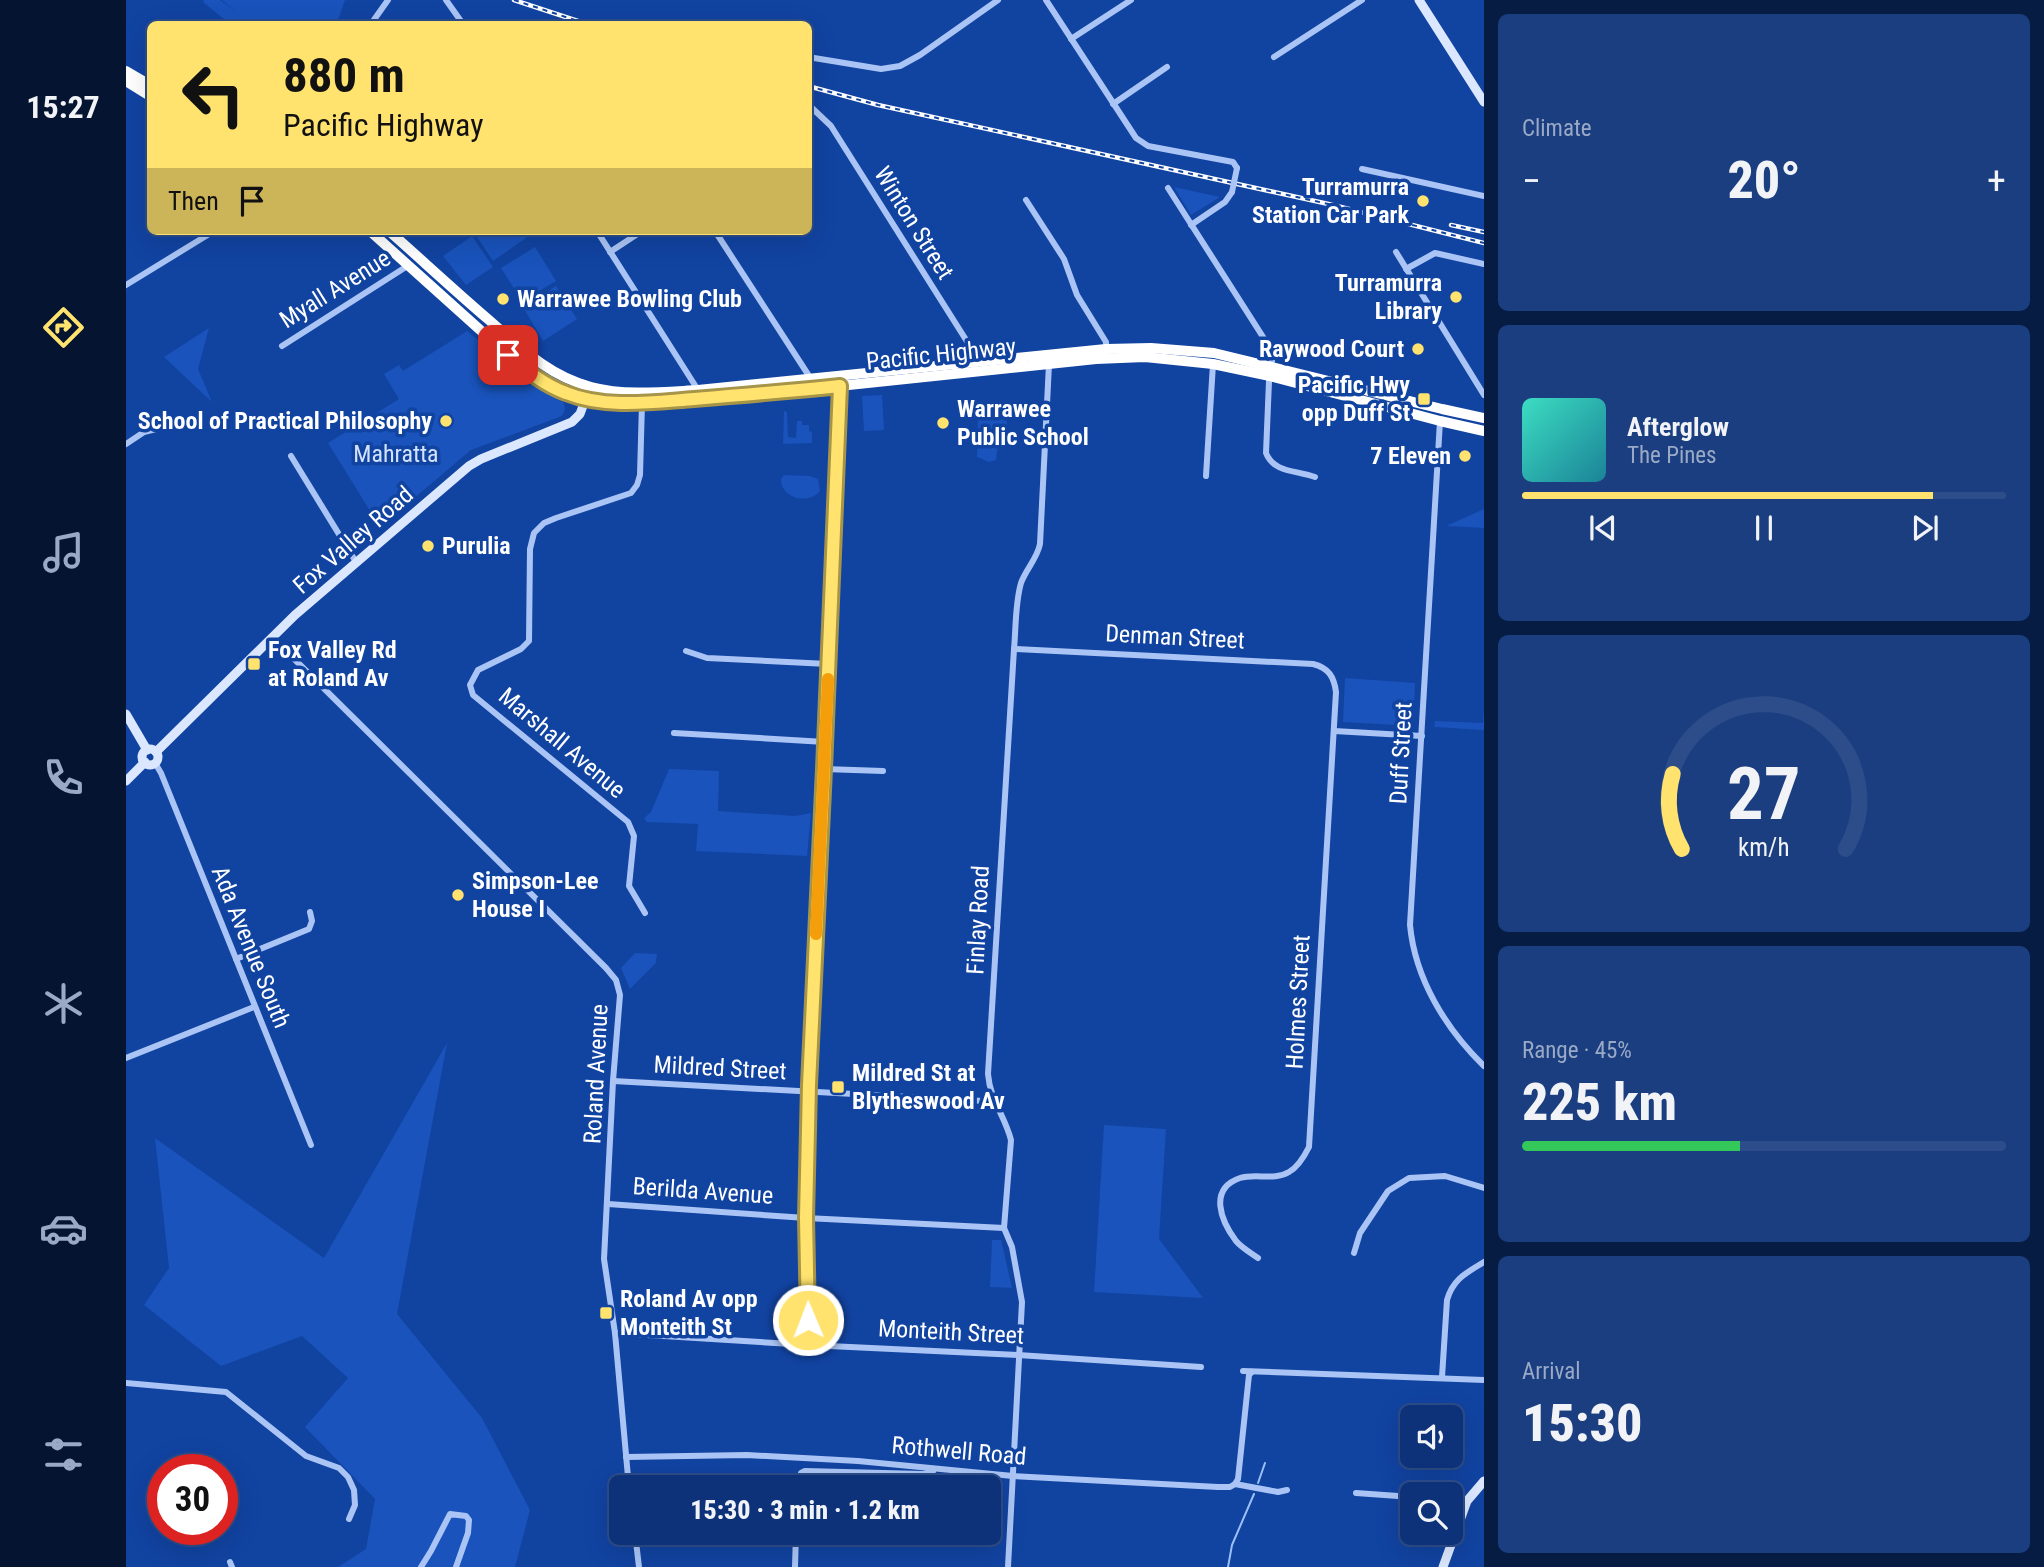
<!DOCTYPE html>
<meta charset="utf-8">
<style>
body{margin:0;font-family:"Roboto Condensed",sans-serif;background:#1b3e80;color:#f1f3f6;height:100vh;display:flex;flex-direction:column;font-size:26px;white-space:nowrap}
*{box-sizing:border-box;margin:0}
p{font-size:23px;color:#9aaac6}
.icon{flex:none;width:38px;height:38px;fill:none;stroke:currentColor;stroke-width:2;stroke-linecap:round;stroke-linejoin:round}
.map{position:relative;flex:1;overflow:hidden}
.panel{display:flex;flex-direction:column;gap:14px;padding:14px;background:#071c43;width:560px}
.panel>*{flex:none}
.hud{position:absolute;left:21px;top:21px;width:665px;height:214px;border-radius:10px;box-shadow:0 7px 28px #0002,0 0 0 2px #2d4d8a;background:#ffe36e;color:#111;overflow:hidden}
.tools{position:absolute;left:1274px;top:1405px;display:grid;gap:14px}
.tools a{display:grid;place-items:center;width:63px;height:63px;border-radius:10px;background:#0d3279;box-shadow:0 7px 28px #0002,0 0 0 2px #2d4d8a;font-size:35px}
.speed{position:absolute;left:21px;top:1454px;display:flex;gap:14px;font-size:35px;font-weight:700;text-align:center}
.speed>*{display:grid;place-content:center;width:91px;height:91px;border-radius:50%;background:#0d3279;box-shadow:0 7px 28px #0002,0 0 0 2px #2d4d8a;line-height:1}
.speed .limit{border:10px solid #d22;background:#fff;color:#111}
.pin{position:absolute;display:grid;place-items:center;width:60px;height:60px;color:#fff;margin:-30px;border-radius:14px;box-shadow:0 4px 10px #0006}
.me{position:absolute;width:77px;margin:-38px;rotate:359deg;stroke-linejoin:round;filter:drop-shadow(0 0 5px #0008)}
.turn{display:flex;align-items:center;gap:24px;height:147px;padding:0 21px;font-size:32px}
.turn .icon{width:91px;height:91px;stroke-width:2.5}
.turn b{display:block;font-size:49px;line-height:60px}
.then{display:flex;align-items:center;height:66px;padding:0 21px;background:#0003;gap:14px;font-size:26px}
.big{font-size:52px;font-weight:800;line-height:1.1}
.panel .tile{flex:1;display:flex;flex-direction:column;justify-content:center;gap:10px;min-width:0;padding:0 24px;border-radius:10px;background:#1b3e80}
.panel .dial{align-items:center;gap:0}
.dial svg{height:182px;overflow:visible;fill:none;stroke:#2d4d8a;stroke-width:7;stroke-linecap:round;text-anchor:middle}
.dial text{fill:#f1f3f6;stroke:none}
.song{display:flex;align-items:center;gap:21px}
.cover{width:84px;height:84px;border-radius:10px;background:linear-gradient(135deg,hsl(170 70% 55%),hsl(190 70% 35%))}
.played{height:7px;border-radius:4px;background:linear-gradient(90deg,#ffe36e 85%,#2d4d8a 85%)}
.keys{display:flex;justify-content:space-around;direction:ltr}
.heat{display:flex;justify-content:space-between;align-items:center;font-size:38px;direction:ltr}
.charge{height:10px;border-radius:5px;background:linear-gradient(90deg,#34c759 45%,#2d4d8a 0)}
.trip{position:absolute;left:483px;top:1475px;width:392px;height:70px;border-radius:10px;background:#0d3279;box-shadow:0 7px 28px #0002,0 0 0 2px #2d4d8a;font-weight:800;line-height:70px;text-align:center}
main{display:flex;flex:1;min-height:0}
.dock{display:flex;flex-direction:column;width:126px;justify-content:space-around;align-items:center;background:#051430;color:#9aaac6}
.dock .icon{width:49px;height:49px}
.dock .current{color:#ffe36e}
.dock b{font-size:32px;color:#f1f3f6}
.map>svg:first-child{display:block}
.green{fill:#1953bb}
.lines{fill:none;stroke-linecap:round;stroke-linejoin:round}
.stream{stroke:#9cbff8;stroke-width:2}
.street{stroke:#aac5f5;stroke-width:6}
.secondary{stroke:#dbe7fe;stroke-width:9}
.highway{stroke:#fff;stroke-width:10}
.rail-casing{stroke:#fff;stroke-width:4.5}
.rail{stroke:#1143a1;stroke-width:2;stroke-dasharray:5;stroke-linecap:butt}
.street-bridge{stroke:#aac5f5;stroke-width:6}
.route-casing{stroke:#a69448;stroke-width:18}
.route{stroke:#ffe36e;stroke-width:12}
.slow{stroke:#f59e0b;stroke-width:12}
.poi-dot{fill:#ffe36e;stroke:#1143a1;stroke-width:2.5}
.labels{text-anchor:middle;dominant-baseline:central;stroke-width:7;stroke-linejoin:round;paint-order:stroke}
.poi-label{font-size:24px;font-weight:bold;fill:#fff;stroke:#1143a1;text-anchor:start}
.street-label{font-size:24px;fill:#fff;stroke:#1143a1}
.park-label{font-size:24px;fill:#d3e3fe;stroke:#1143a1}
</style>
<main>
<nav class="dock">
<b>15:27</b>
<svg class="icon current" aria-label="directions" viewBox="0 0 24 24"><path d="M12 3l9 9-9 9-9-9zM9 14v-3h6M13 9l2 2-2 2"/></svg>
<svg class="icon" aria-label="music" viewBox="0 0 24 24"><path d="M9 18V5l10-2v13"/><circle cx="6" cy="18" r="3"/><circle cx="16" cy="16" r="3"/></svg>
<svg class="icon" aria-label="phone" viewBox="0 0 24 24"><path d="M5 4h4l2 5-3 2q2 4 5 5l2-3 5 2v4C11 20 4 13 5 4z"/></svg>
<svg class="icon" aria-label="climate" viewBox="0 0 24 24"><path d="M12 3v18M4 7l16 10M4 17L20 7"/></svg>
<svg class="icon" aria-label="car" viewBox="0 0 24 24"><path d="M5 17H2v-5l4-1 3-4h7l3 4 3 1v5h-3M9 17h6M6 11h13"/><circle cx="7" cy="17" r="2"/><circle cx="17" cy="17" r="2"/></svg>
<svg class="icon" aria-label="filters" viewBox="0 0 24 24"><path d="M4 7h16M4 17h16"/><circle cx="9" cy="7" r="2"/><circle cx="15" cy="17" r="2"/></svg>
</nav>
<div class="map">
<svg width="1358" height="1567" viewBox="0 0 1358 1567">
<rect width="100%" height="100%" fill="#1143a1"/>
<g class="green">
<path d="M78 0H94L109 11 96 0H219L212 20 204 24H104L77 2Z"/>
<path d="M1048 187 1094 197 1065 215Z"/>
<path d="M347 231H395L400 238 367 261Z"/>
<path d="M346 236 367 267 340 285 317 256Z"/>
<path d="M409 247 430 281 396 301 375 268Z"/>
<path d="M430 286 451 319 417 341 397 307Z"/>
<path d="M83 328 72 369 86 402 38 357Z"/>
<path d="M341 331 405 384 438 403 439 410 436 416 345 450 254 527 202 443 273 399 258 374 273 365 277 371Z"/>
<path d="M756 395 758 430 738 431 736 396Z"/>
<path d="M658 411 661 412 662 437 670 438 671 421H676V425H683V431L686 432V443L657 444Z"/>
<path d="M855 413H872L881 421 880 437H875V441L872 442 870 460 863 462 851 457 852 417Z"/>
<path d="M658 475 683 476 692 479 694 491C683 505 655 499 655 479Z"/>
<path d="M1358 509V528L1320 526Z"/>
<path d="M1219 678 1289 683 1287 726 1217 722Z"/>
<path d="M1358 710V730L1308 727 1309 721 1357 723Z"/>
<path d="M543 769 593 771 592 811 669 816 685 813 681 856 570 851 572 824 521 822 518 818 525 812Z"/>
<path d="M509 953 531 954 530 963 504 989 495 968Z"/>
<path d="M321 1043 271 1314 356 1418 404 1510 389 1567H212L240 1549 249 1499 179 1427 222 1378 176 1336 95 1366 18 1305 43 1268 29 1138 198 1258Z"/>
<path d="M978 1125 1040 1129 1033 1239 1077 1298 968 1292Z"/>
<path d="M866 1240H875L886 1288 864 1287Z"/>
</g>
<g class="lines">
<g class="stream">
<path d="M1132 1483 1139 1463"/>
<path d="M1102 1567 1106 1545 1128 1494"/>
</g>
<g class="street">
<path d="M320 0 337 24"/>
<path d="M920 0 1010 138 1022 146 1107 162 1111 168"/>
<path d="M245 24 262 0"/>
<path d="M945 39 1005 0"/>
<path d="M682 57 755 69 774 66 794 55 872 0"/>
<path d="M1148 57 1236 0"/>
<path d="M987 104 1041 67"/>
<path d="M686 108 705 126 854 362"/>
<path d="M1236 169 1358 196"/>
<path d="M1042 188 1144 348 1146 361 1143 381 1140 453C1148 473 1170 470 1189 477"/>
<path d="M900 200 938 259 951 295 980 342V349"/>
<path d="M1065 225 1099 202 1106 192"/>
<path d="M471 231 572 390"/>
<path d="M589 231 685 379"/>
<path d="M484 252 516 231"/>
<path d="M1270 252 1358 395"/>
<path d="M1280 269 1309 253 1358 264"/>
<path d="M0 285 88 231"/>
<path d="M156 346 283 265"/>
<path d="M516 403 514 475 511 485 505 493 430 518 418 523 408 533 404 549 403 641 395 649 352 670 344 685 347 695 502 822 508 836 503 886 519 913"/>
<path d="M1314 421 1284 925C1289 979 1320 1029 1358 1066"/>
<path d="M0 444 18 432 38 427"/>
<path d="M165 456 230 562"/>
<path d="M1080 476 1087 364"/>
<path d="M146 637 480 968 490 980 494 995 487 1081 478 1259 489 1333 503 1488"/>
<path d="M888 649 1187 664C1203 668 1208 677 1210 692L1183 1147C1178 1157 1172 1167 1163 1172 1148 1181 1130 1173 1114 1178 1082 1189 1095 1221 1110 1241 1116 1248 1125 1253 1132 1258"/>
<path d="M560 651 581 658 702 664"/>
<path d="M1208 731 1296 736"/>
<path d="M548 733 699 742"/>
<path d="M29 763 35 773 185 1145"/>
<path d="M698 769 757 771"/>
<path d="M110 959 183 929 186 921 184 912"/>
<path d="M0 1058 128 1007"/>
<path d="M487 1081 857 1101 867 1099"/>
<path d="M482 1204 680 1218 878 1228"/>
<path d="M1228 1253 1234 1233 1262 1191 1283 1178 1319 1176 1358 1188"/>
<path d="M489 1333 682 1345 892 1355 1075 1367"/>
<path d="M682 1345 680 1218 683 1085 698 769 714 386"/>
<path d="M1117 1371 1358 1380"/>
<path d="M1316 1377 1321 1300C1327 1279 1340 1273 1358 1262"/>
<path d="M0 1383 100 1392 180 1456 213 1468 222 1477 228 1490 229 1505 223 1519"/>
<path d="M500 1457 621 1455 732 1461 887 1476 1092 1487H1104L1109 1484 1152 1492 1161 1490"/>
<path d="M1109 1484 1112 1479 1123 1375 1126 1372"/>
<path d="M673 1488 675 1473 679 1471 797 1474 807 1471"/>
<path d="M1230 1493 1286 1497"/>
<path d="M1325 1500 1341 1501"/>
<path d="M509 1533 513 1567"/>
<path d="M104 1562 106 1567"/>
<path d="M295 1567 305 1551 324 1514 340 1516 343 1520 342 1533 330 1567"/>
<path d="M669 1567 670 1533"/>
<path d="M882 1567 896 1302 886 1247 878 1228 885 1140C879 1116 864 1100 862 1074L888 649C890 628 889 604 895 583 900 569 911 559 914 544L923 364"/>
</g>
<g class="secondary">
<path d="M1293 0 1358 102"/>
<path d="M0 714 21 750"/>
<circle cx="24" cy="757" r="8"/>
<path d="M30 752 169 615 343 466 355 459 446 422 454 414 464 387"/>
<path d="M0 781 19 762"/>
<path d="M1317 1567 1341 1501 1358 1481"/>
</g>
<g class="highway">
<path d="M0 71 24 85"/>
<path d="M0 81 24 96"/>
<path d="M244 231 382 355 410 377 440 394 460 399 509 403 637 394 970 359 1019 357 1087 364 1144 376 1314 421 1358 431"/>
<path d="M263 231C297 261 329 291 363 320 395 348 423 376 465 387 500 396 536 392 572 390L980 349 1025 348 1088 353 1316 409 1358 418"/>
</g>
<defs>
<g id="rail">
<path d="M388 0 461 24"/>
<path d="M682 86 752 105 1207 205 1358 243"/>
<path d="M1325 225 1358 232"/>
</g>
</defs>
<use href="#rail" class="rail-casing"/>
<use href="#rail" class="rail"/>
<path class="street-bridge" d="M1106 192 1111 168"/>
</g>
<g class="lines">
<defs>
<path id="route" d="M382 355C400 370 418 385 440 393 480 409 527 402 568 399 617 395 665 391 714 386L698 769 683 1085 680 1218 682 1320"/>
</defs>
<use href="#route" class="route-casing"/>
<use href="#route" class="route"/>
<path class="slow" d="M690 934 702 679"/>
</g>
<g class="poi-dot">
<circle cx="1297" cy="201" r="7"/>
<circle cx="1330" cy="297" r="7"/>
<circle cx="377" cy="299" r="7"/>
<circle cx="1292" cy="349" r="7"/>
<rect x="1291" y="392" width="14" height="14" rx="3.5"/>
<circle cx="320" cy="421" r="7"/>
<circle cx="817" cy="423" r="7"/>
<circle cx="1339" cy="456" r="7"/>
<circle cx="302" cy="546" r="7"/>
<rect x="121" y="657" width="14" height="14" rx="3.5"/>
<circle cx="332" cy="895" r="7"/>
<rect x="705" y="1080" width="14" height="14" rx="3.5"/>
<rect x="473" y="1306" width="14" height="14" rx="3.5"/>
</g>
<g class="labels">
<g class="poi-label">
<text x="1283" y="187" text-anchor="end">Turramurra<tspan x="1283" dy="28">Station Car Park</tspan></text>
<text x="1316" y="283" text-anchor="end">Turramurra<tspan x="1316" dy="28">Library</tspan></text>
<text x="391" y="299">Warrawee Bowling Club</text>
<text x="1278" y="349" text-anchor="end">Raywood Court</text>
<text x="1284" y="385" text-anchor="end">Pacific Hwy<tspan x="1284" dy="28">opp Duff St</tspan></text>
<text x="831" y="409">Warrawee<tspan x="831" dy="28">Public School</tspan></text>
<text x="306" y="421" text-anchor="end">School of Practical Philosophy</text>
<text x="1325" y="456" text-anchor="end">7 Eleven</text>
<text x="316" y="546">Purulia</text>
<text x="142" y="650">Fox Valley Rd<tspan x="142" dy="28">at Roland Av</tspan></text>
<text x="346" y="881">Simpson-Lee<tspan x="346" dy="28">House I</tspan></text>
<text x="726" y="1073">Mildred St at<tspan x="726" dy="28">Blytheswood Av</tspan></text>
<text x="494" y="1299">Roland Av opp<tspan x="494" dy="28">Monteith St</tspan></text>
</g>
<g class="street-label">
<text transform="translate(788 223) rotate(58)">Winton Street</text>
<text transform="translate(209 289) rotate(-32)">Myall Avenue</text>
<text transform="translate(815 354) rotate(-6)">Pacific Highway</text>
<text transform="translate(227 540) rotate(-41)">Fox Valley Road</text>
<text transform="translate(1049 637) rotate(3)">Denman Street</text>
<text transform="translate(436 743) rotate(40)">Marshall Avenue</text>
<text transform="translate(1275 753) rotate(-87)">Duff Street</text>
<text transform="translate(852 920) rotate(-87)">Finlay Road</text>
<text transform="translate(125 947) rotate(68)">Ada Avenue South</text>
<text transform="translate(1172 1002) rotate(-87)">Holmes Street</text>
<text transform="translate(594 1068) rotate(3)">Mildred Street</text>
<text transform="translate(470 1074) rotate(-87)">Roland Avenue</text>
<text transform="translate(577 1191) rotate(4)">Berilda Avenue</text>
<text transform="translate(825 1332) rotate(3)">Monteith Street</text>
<text transform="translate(833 1451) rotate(5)">Rothwell Road</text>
</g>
<g class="park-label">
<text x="270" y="454">Mahratta</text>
</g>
</g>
</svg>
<div class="tools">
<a><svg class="icon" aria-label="sound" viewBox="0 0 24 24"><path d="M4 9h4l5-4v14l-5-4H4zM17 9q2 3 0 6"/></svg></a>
<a><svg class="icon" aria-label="search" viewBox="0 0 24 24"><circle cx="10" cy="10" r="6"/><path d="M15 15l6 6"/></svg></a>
</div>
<div class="speed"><div class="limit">30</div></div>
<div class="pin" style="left:382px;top:355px;background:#d93025"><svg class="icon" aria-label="arrive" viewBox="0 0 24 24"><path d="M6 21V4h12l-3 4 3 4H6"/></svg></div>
<svg class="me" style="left:682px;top:1320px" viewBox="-20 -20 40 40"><circle r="17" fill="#ffe36e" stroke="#fff" stroke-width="3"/><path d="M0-11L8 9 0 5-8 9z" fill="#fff"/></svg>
<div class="trip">15:30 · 3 min · 1.2 km</div>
<div class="hud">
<div class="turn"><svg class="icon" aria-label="left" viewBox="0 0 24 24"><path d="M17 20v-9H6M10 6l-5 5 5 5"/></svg><div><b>880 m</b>Pacific Highway</div></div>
<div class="then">Then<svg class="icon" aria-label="arrive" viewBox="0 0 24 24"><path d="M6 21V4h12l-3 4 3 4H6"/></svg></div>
</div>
</div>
<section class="panel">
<div class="tile"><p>Climate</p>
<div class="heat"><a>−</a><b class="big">20°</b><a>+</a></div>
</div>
<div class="tile">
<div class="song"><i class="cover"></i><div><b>Afterglow</b><p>The Pines</p></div></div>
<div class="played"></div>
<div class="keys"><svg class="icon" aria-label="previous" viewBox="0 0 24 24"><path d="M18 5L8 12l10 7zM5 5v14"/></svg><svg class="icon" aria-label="pause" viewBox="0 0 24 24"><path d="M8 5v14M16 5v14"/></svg><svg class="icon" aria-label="next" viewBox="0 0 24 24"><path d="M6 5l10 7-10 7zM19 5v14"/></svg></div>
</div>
<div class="tile dial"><svg viewBox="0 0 100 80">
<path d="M14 69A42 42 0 1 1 86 69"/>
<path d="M14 69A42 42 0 0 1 10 36" stroke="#ffe36e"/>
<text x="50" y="56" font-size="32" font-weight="700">27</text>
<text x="50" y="72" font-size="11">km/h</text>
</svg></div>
<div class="tile"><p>Range · 45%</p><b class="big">225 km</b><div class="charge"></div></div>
<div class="tile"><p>Arrival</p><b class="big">15:30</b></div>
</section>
</main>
